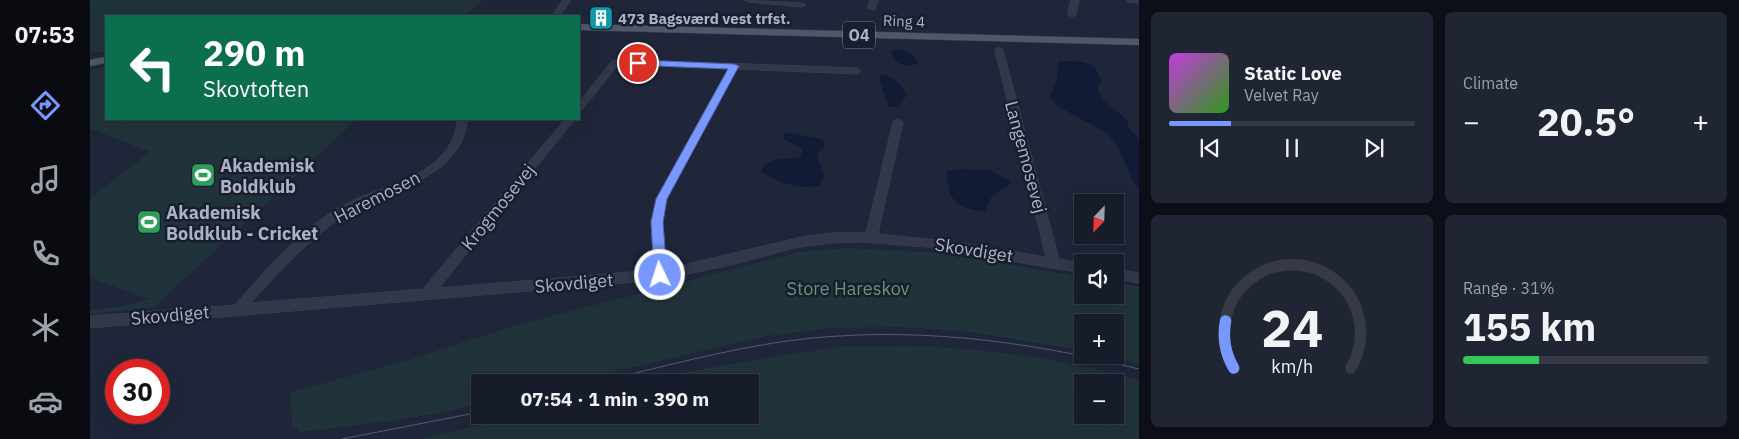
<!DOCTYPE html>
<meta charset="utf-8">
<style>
body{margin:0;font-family:"IBM Plex Sans",sans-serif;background:#202533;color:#f1f3f6;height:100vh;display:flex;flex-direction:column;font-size:19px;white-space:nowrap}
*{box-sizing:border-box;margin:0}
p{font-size:16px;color:#9ea1a9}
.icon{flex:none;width:28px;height:28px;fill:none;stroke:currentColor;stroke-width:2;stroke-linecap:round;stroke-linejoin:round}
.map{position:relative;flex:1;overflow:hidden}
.panel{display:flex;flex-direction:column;gap:12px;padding:12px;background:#0d0f18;width:600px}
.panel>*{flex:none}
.banner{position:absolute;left:15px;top:15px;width:475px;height:105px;border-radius:0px;box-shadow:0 5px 20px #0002,0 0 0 1px #363a47;background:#0b6e4f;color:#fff;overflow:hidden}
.needle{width:32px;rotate:203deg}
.tools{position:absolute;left:984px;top:194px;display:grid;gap:10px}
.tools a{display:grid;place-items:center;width:50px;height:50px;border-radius:0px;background:#171c2b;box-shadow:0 5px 20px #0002,0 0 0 1px #363a47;font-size:25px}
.speed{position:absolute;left:15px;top:359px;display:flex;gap:10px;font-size:25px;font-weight:700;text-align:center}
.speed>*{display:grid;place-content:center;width:65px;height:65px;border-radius:50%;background:#171c2b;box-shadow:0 5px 20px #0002,0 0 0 1px #363a47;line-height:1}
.speed .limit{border:8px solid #d22;background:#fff;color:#111}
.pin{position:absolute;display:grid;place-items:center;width:42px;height:42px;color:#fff;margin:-21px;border:2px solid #fff;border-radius:50%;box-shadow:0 1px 5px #0007}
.me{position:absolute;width:55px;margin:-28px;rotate:356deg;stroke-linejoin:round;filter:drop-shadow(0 0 4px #0008)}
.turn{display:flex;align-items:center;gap:18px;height:105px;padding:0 15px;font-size:22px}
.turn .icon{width:65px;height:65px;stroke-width:2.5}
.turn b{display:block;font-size:35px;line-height:42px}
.big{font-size:38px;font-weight:800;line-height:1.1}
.panel .card{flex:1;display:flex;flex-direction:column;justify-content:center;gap:8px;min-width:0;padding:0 18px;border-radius:8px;background:#202533}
.panel .dial{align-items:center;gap:0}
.dial svg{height:130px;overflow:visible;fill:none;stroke:#363a47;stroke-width:7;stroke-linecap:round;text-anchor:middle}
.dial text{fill:#f1f3f6;stroke:none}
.song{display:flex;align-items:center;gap:15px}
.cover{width:60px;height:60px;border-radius:8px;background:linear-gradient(135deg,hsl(290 70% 55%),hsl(110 70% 35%))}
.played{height:5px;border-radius:2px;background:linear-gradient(90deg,#7898ff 25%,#363a47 25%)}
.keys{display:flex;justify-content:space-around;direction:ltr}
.heat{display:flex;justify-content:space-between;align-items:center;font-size:28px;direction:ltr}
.charge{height:8px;border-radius:4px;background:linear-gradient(90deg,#34c759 31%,#363a47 0)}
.panel .tiles{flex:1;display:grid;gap:12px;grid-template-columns:repeat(2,1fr)}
.trip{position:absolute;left:381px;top:374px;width:288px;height:50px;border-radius:0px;background:#171c2b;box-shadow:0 5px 20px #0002,0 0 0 1px #363a47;font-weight:800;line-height:50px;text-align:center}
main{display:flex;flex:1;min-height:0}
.dock{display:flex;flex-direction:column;width:90px;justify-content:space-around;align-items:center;background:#090b11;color:#9ea1a9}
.dock .icon{width:35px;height:35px}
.dock .active{color:#7898ff}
.dock b{font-size:22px;color:#f1f3f6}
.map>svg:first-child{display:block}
.green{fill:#21333a;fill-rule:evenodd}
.water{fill:#121b36}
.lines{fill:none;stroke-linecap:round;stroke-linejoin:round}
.minor-casing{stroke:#3c4253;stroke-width:1}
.major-casing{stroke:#3c4253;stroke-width:1}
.minor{fill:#323849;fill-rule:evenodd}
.major{fill:#505769;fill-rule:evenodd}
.tram{stroke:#545b71;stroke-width:1}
.route{fill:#7898ff;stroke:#4e63a6}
.labels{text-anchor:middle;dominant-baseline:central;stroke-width:5;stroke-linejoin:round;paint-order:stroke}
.far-poi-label{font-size:15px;font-weight:bold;fill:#acb2c6;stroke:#181e2d;text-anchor:start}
.far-street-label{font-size:15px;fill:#acb2c6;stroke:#181e2d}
.shield{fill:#181e2d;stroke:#808698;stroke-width:1}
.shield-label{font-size:16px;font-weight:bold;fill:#acb2c6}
.street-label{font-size:18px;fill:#acb2c6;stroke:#181e2d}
.poi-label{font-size:18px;font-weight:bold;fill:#acb2c6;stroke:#181e2d;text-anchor:start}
.park-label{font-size:18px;fill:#639877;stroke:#181e2d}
</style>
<main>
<nav class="dock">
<b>07:53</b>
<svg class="icon active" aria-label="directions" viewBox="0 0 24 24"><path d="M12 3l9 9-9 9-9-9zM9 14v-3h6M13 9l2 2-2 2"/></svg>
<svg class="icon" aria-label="music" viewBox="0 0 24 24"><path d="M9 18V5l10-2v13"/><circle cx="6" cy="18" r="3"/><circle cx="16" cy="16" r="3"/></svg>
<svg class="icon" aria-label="phone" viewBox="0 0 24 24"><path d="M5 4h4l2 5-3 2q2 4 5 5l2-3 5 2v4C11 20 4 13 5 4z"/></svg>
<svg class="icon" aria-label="climate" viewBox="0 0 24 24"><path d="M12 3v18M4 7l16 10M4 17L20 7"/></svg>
<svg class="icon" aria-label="car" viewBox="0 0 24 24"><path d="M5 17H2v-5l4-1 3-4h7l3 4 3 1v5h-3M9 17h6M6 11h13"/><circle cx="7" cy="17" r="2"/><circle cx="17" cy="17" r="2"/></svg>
</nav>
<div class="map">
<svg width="1049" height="439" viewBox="0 0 1049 439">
<rect width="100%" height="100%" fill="#1f2639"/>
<g class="green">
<path d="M0 0H392L375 16H16V51L0 53Z"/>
<path d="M16 67V119H267L63 308 0 314V310L30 307 59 299 0 278V198L60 152 4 130 0 131V70Z"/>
<path d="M756 248 850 253 992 277V295H1025V282L1049 287V364L1015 355H1025V322H992V350L882 332 810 327 740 328 671 337 480 382H390V404C330 418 270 425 209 432L208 428 202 429 201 392 316 361 423 326 711 252Z"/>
<path d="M818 346C896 348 973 359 1049 380V439H331L433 415H660V382H554L612 369 748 347ZM992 382H1025V415H992Z"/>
</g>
<g class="water">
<path d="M803 49C815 48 824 53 828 64 815 67 806 66 801 52Z"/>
<path d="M969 61C988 61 1008 59 1011 82L1007 87 1013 100 1037 120 1039 128 1049 139V190L1042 180 1029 148 1017 133 969 107 960 98 967 78Z"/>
<path d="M791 74C802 76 813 85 816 96L808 107H798L789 78Z"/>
<path d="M695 132 732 139 735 143 733 149 727 153 734 176 731 185C711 191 689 183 671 171 678 155 696 161 710 157L713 149 694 139Z"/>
<path d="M869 169 900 170 920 181 918 186C906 194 897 196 897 212 867 209 857 201 857 171Z"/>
</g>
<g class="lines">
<defs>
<g id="minor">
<path d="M473 0H481L470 16H462Z"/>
<path d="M654 0 712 3 716 5 712 7 658 2Z"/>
<path d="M780 0H788L785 10 778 8Z"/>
<path d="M981 0H989L986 15 982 17 978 15Z"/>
<path d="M1037 0H1049V3L1038 2Z"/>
<path d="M909 47 913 50 969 259 992 263V273L836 247 773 242 741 243 704 248 645 264 570 280 0 328V316L145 305C175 270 209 232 248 208 285 186 340 182 362 141 365 134 366 126 368 119H378C376 126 375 134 372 141 349 186 294 189 255 215 220 238 189 271 161 303L333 289 475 119H485L349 288 564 270 561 222 566 199 638 69 545 65 544 63 548 60 767 68 771 71 767 74 647 69 576 199 573 222 576 269 716 236 741 233H776L803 122 808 119 813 122 788 234 867 242 956 257 905 50Z"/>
<path d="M525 60 529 63 528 65 492 110 489 111V102L522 61Z"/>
<path d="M1025 269 1049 273V283L1025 279Z"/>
</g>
<g id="major">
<path d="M489 24 1049 39V45L489 30Z"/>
<path d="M16 57V63L0 66V60Z"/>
</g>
</defs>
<use href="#minor" class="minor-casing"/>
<use href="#major" class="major-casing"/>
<use href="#minor" class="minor"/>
<use href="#major" class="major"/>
<g class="tram">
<path d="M509 382C571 367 634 350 697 341 816 325 934 340 1049 369"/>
<path d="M382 420 405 415"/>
<path d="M252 439 390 412"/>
</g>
</g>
<path class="route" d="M548 60 644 64 649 66 577 199 573 222 577 275 570 280 564 275 561 222 566 199 638 69 545 65 544 63Z"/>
<defs>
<symbol id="building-square" viewBox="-11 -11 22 22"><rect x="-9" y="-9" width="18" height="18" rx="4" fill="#0f9aa8" stroke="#181e2d"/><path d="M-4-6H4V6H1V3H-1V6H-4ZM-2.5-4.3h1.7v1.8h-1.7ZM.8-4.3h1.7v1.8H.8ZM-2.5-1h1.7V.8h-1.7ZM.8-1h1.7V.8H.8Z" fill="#fff"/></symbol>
<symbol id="stadium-square" viewBox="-11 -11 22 22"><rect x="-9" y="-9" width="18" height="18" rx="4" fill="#2e9e5b" stroke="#181e2d"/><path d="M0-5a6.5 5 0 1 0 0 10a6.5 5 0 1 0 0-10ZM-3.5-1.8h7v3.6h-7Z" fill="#fff"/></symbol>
</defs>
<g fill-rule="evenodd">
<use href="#building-square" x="497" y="4" width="28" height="28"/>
<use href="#stadium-square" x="99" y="161" width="28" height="28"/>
<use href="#stadium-square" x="45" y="208" width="28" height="28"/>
</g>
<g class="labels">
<g class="far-poi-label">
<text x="528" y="18">473 Bagsværd vest trfst.</text>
</g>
<g class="far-street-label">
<text transform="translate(814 21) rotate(2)">Ring 4</text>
</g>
<rect class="shield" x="753" y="21.5" width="32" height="27" rx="4"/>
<g class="shield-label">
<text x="769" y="35">O4</text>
</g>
<g class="street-label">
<text transform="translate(936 157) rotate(75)">Langemosevej</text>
<text transform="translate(287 197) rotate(-27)">Haremosen</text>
<text transform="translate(408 207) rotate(-51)">Krogmosevej</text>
<text transform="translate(884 250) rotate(9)">Skovdiget</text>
<text transform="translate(484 283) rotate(-5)">Skovdiget</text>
<text transform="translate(80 315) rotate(-5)">Skovdiget</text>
</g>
<g class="poi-label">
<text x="130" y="165">Akademisk<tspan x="130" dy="21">Boldklub</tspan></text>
<text x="76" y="212">Akademisk<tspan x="76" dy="21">Boldklub - Cricket</tspan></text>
</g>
<g class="park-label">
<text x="758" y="288">Store Hareskov</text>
</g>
</g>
</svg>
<div class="tools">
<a><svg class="needle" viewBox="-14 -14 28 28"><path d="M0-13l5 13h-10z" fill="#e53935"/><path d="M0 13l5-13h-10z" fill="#9ea1a9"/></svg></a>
<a><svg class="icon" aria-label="sound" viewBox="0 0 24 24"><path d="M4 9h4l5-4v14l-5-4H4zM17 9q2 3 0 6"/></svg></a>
<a>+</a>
<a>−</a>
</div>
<div class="speed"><div class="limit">30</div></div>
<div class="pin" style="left:548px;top:63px;background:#d93025"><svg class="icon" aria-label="arrive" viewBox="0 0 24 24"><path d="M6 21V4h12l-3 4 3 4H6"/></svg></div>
<svg class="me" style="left:570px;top:275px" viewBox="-20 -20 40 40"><circle r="17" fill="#7898ff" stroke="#fff" stroke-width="3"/><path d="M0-11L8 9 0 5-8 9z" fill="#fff"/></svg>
<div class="trip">07:54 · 1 min · 390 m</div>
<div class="banner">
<div class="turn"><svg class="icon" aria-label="left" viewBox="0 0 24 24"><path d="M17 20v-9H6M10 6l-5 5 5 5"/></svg><div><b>290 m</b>Skovtoften</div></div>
</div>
</div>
<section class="panel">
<div class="tiles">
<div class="card">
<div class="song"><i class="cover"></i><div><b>Static Love</b><p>Velvet Ray</p></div></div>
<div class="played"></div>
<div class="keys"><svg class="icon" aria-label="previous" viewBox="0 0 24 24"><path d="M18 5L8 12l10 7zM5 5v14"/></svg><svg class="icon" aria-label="pause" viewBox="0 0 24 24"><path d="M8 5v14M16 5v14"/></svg><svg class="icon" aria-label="next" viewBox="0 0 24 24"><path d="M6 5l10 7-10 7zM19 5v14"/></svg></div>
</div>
<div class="card"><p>Climate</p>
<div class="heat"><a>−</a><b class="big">20.5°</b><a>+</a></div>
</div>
<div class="card dial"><svg viewBox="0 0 100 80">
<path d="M14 69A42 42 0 1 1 86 69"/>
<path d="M14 69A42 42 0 0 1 9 40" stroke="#7898ff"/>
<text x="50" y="56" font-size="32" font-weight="700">24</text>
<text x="50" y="72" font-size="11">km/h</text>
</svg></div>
<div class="card"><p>Range · 31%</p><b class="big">155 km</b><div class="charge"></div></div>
</div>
</section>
</main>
